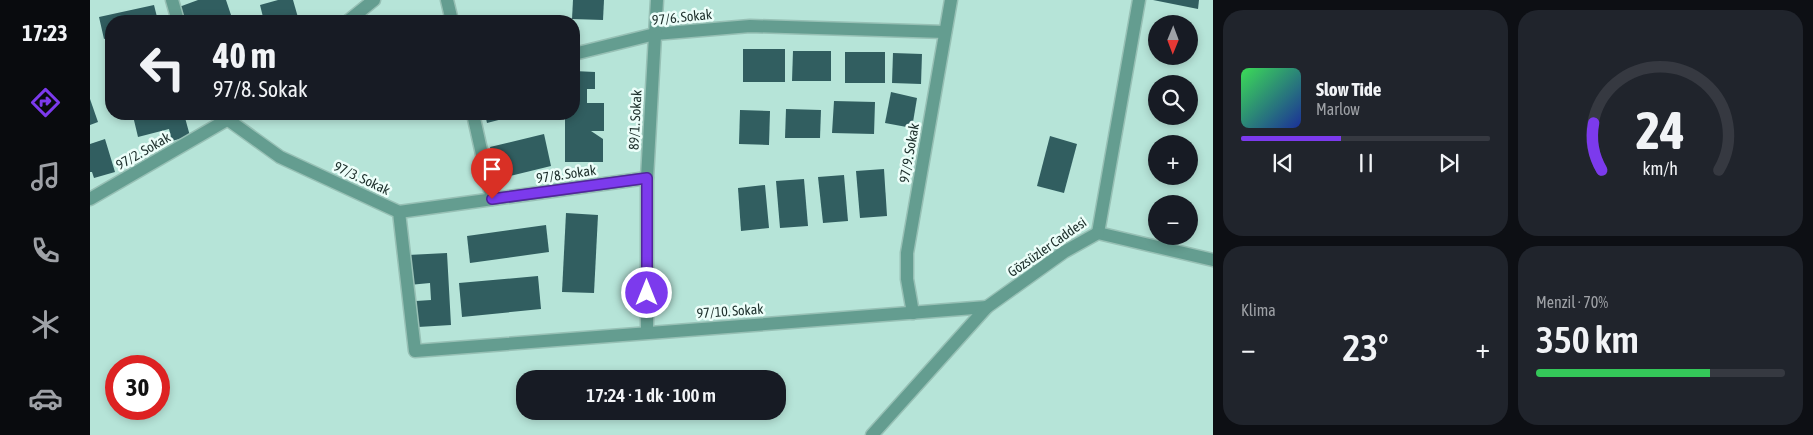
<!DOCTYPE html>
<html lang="tr">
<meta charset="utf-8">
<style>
body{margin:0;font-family:"Asap Condensed",sans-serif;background:#20242c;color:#f1f3f6;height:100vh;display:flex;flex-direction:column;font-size:19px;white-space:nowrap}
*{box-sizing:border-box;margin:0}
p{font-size:16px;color:#9ea1a6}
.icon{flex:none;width:28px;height:28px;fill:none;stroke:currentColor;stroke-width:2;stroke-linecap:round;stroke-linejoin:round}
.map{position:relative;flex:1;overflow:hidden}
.panel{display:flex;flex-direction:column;gap:10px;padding:10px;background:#0d0f14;width:600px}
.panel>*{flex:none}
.guide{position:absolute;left:15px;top:15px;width:475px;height:105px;border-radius:20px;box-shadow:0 2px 8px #0003;background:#171b24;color:#f1f3f6;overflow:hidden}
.needle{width:32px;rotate:181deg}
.controls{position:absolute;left:1058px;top:15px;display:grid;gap:10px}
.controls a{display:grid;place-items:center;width:50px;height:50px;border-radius:50%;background:#171b24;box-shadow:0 2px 8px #0003;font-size:25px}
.speed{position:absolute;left:15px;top:355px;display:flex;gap:10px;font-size:25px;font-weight:700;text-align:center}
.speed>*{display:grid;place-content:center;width:65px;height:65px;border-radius:50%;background:#171b24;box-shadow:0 2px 8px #0003;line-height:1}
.speed .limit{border:8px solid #d22;background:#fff;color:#111}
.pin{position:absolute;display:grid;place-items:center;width:42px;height:42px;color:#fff;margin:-51px -21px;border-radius:50% 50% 50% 0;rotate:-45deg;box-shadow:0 0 5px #0007}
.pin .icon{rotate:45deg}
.me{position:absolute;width:55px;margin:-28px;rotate:0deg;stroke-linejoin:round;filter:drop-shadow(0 0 4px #0008)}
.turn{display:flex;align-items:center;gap:18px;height:105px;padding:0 25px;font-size:22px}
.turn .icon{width:65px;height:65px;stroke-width:2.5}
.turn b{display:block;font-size:35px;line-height:42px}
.big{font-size:38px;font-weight:600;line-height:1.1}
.panel .card{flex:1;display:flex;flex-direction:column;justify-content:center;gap:8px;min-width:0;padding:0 18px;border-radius:20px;background:#20242c}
.panel .dial{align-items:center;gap:0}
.dial svg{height:130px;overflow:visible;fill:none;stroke:#363941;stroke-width:7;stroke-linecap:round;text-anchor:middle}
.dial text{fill:#f1f3f6;stroke:none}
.song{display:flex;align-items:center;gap:15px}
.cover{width:60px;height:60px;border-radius:8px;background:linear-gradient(135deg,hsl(130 70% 55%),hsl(230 70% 35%))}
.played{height:5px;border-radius:2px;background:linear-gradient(90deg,#7c3aed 40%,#363941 40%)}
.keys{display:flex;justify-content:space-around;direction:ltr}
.heat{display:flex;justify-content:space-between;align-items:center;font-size:28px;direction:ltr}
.charge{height:8px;border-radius:4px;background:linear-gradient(90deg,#34c759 70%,#363941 0)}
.panel .tiles{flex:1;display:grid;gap:10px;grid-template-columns:repeat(2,1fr)}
.trip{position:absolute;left:426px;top:370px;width:270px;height:50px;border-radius:20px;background:#171b24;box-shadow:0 2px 8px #0003;font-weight:600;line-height:50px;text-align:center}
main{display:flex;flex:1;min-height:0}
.tab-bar{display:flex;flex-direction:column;width:90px;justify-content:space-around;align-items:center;background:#090b0e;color:#9ea1a6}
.tab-bar .icon{width:35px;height:35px}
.tab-bar .active{color:#7c3aed}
.tab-bar b{font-size:22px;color:#f1f3f6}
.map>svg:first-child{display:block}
.building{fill:#315e60}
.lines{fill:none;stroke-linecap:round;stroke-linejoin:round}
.minor-casing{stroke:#97c0b5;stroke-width:15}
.tertiary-casing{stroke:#97c0b5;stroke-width:15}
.minor{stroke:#649d90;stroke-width:12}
.tertiary{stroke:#649d90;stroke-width:12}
.route-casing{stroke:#51269a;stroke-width:12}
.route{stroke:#7c3aed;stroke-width:9}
.labels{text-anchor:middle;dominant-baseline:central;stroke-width:5;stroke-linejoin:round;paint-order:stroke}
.street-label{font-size:14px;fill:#1c2e2a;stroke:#ecfef9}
</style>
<main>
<nav class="tab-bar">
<b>17:23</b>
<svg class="icon active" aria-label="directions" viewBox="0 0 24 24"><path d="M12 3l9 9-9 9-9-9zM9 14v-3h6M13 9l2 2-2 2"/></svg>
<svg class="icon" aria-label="music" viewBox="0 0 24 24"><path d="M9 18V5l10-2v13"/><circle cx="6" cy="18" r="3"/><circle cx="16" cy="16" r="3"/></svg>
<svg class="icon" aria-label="phone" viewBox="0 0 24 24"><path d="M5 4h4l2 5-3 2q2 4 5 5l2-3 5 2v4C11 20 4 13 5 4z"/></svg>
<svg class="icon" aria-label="climate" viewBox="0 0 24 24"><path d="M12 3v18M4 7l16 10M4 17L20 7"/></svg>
<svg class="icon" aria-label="car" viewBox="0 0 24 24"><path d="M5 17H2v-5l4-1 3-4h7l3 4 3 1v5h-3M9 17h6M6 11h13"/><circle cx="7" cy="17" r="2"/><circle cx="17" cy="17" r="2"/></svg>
</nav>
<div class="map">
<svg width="1123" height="435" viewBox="0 0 1123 435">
<rect width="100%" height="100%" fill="#b6e4d8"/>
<g class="building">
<path d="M108 0H136L143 21H94L89 7Z"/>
<path d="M188 0H203L209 21H174L170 5Z"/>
<path d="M483 0H514L513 20 482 19Z"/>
<path d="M1063 0H1109L1108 9Z"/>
<path d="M64 5 68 21H21V37L14 39 9 17Z"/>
<rect x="653" y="49" width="42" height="33"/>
<path d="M703 51H741V81H702Z"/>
<rect x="755" y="52" width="40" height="31"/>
<path d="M803 53 832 54 831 84 802 83Z"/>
<path d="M484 71 505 72V89H497V103H514V131H501L513 139V162H475V114H484Z"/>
<path d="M801 92 827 98 822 128 795 123Z"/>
<path d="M0 99 8 122 0 125Z"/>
<path d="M744 101 785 102 784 134 742 133Z"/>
<path d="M696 109 731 110 730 138H695Z"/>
<path d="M650 110 680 111 679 145 649 144Z"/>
<path d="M53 114H94L100 136 82 141 79 129 48 137 43 116Z"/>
<path d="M395 114H432L397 123Z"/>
<path d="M454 134 461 166 408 179 400 147Z"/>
<path d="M960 136 987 144 974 193 947 186Z"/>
<path d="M15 139 25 172 4 178 2 172H0V144Z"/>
<path d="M794 169 797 216 770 218 766 171Z"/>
<path d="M754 175 758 221 733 223 728 177Z"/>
<path d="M714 179 718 226 690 228 686 181Z"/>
<path d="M675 185 679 228 651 231 648 188Z"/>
<path d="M476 213 508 215 504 293 472 292Z"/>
<path d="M456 225 459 252 380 263 377 236Z"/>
<path d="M357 253 361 325 328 327 326 301 341 300 340 283 319 285 318 255Z"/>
<path d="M448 276 451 309 372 317 369 283Z"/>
</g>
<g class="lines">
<defs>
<g id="minor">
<path d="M82 0 88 21"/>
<path d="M357 0 362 21"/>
<path d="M258 21 284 0"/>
<path d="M484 54 565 34 660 26 855 32"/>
<path d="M130 114 190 157 309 212 325 351 897 307"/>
<path d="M383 114 402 199"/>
<path d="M0 199 147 114"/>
<path d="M309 212 557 178"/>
<path d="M823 313 817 279V253L861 0"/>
<path d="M557 332V178L567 0"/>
</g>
<g id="tertiary">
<path d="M1008 233 1049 0"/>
<path d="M1008 233 1123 260"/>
<path d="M782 435 897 307 974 252 1008 233"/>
</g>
</defs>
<use href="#minor" class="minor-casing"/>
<use href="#tertiary" class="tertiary-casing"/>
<use href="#minor" class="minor"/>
<use href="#tertiary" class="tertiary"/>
</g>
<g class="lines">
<defs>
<path id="route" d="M402 199 557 178V293"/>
</defs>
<use href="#route" class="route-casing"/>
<use href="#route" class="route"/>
</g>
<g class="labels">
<g class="street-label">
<text transform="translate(592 17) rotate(-6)">97/6. Sokak</text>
<text transform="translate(545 120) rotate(-87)">89/1. Sokak</text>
<text transform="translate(53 151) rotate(-30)">97/2. Sokak</text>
<text transform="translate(819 153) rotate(-80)">97/9. Sokak</text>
<text transform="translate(476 174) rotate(-8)">97/8. Sokak</text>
<text transform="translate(272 178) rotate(25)">97/3. Sokak</text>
<text transform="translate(957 247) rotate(-35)">Gözsüzler Caddesi</text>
<text transform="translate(640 311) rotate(-4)">97/10. Sokak</text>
</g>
</g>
</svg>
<div class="controls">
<a><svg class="needle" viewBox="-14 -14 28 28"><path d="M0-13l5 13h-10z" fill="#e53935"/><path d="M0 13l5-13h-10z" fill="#9ea1a6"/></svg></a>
<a><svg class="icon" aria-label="search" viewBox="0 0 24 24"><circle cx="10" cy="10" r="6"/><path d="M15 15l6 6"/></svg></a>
<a>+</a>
<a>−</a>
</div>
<div class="speed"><div class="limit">30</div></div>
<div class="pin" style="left:402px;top:199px;background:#d93025"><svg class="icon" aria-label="arrive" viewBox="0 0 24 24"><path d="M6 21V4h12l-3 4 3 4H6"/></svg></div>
<svg class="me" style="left:557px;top:293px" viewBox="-20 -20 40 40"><circle r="17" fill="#7c3aed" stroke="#fff" stroke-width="3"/><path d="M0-11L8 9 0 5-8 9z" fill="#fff"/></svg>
<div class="trip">17:24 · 1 dk · 100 m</div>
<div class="guide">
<div class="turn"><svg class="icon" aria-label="left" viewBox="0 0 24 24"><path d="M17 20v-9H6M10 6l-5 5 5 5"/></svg><div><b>40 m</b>97/8. Sokak</div></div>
</div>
</div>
<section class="panel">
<div class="tiles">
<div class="card">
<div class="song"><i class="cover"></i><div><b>Slow Tide</b><p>Marlow</p></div></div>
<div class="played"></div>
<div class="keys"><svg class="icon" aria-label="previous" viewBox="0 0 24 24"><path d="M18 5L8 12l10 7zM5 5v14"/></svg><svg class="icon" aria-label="pause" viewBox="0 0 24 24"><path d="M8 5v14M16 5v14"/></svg><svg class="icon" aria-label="next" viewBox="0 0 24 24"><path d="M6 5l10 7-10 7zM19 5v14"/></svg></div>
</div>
<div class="card dial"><svg viewBox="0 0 100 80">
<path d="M14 69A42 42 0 1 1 86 69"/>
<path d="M14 69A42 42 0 0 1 9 40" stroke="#7c3aed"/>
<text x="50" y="56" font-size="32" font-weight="700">24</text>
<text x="50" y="72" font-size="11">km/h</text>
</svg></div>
<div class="card"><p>Klima</p>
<div class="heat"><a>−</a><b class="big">23°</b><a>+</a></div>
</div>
<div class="card"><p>Menzil · 70%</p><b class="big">350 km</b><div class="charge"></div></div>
</div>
</section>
</main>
